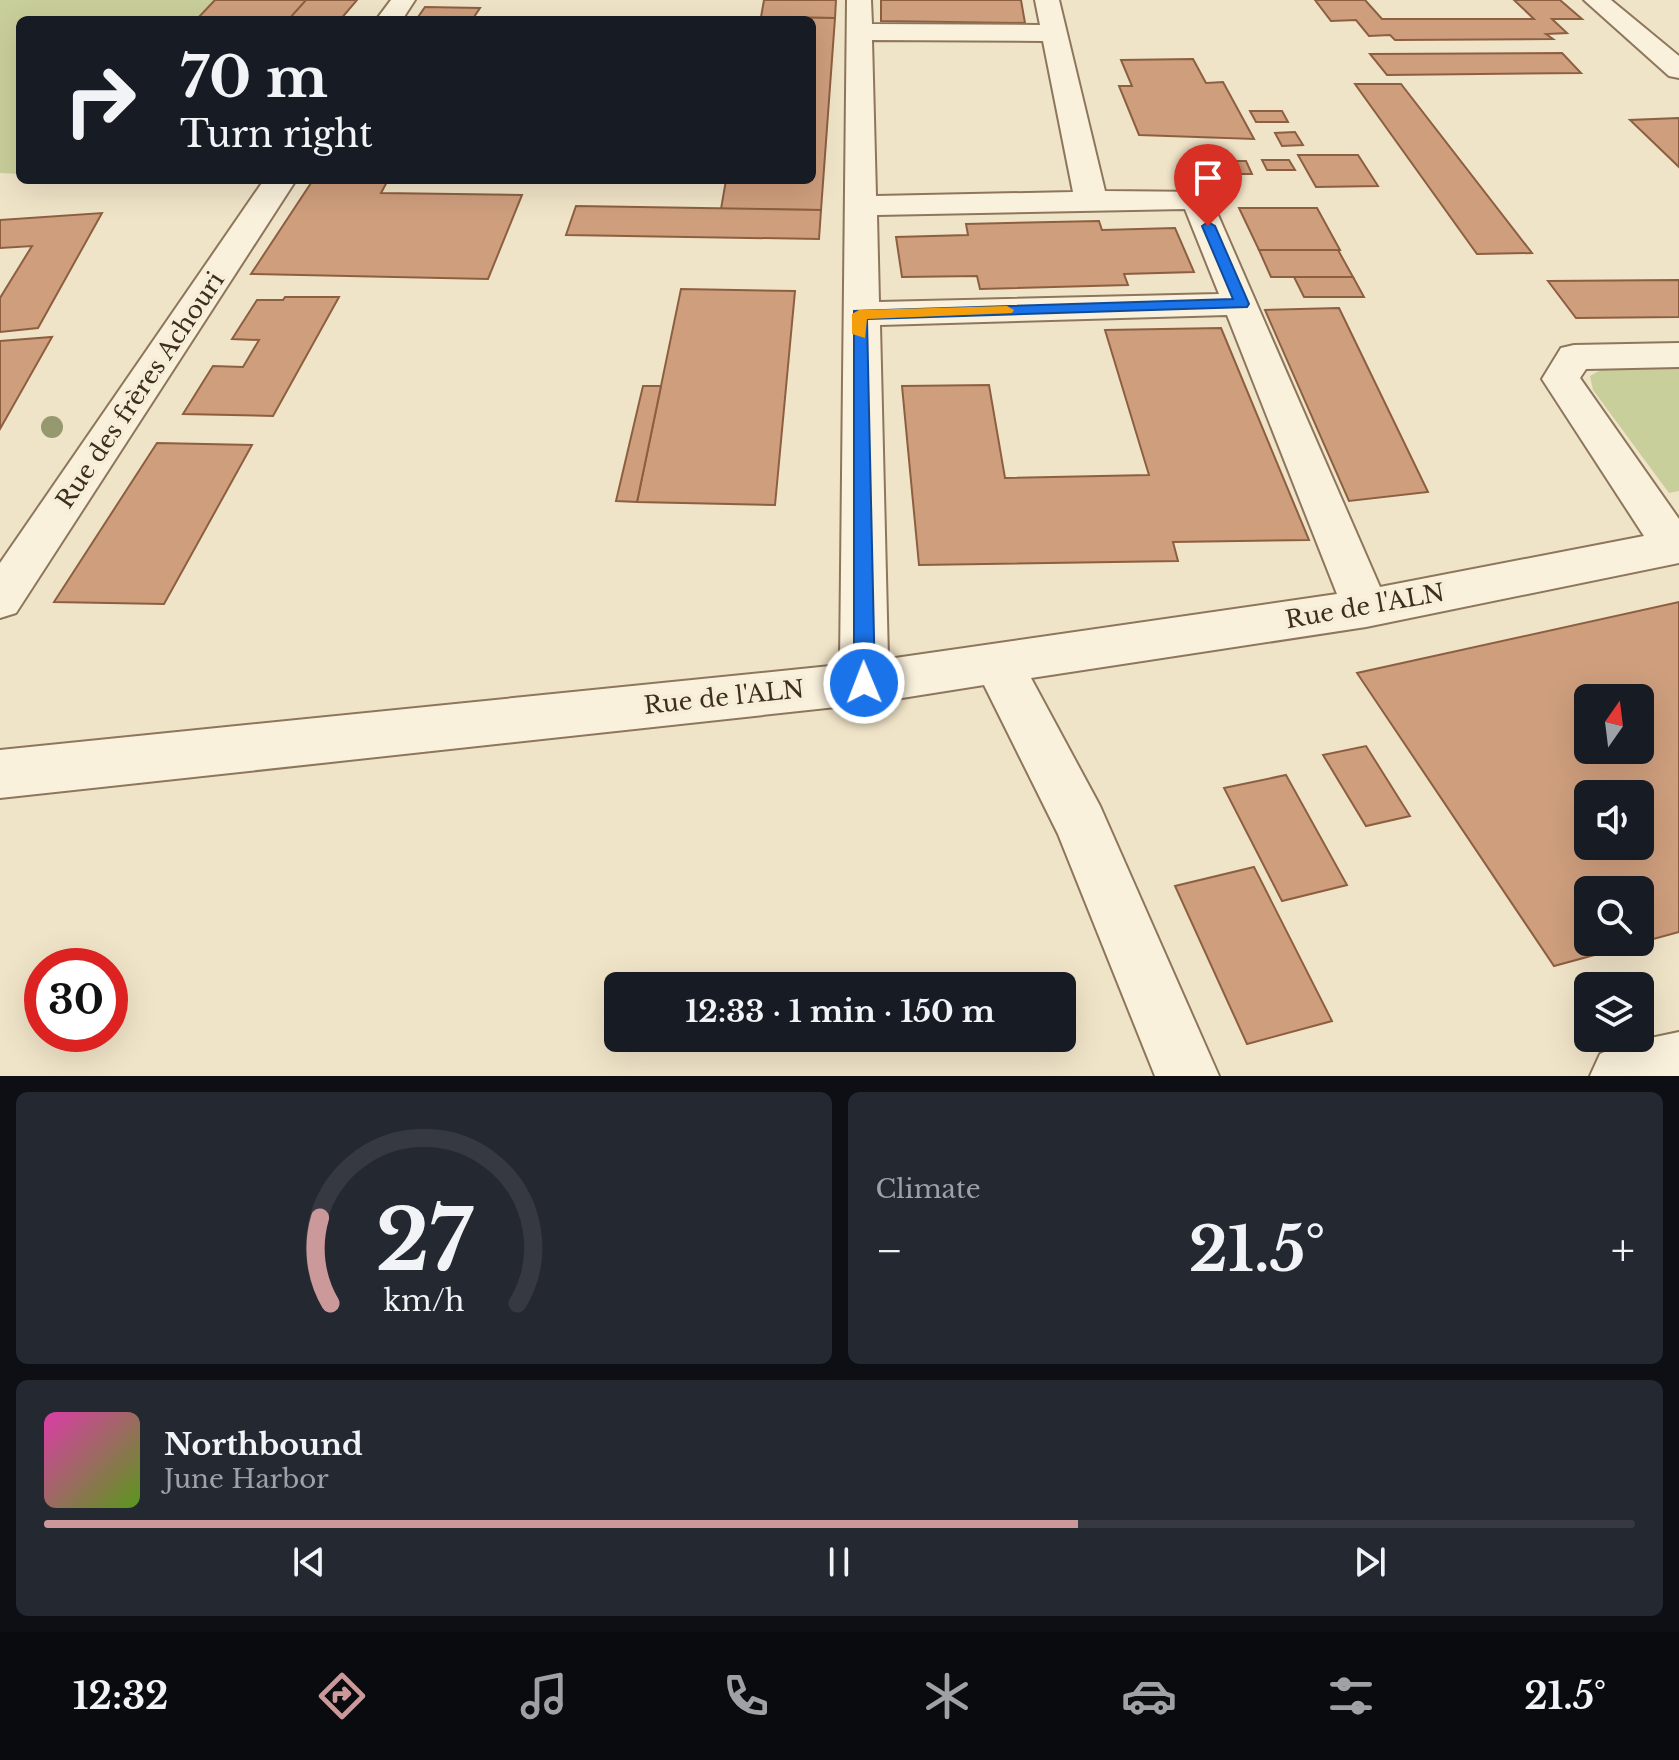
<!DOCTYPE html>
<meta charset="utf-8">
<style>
body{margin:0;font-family:"Libre Baskerville",serif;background:#242831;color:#f1f3f6;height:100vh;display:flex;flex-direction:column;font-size:30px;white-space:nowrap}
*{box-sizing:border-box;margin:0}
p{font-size:26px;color:#9ea1a6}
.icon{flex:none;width:44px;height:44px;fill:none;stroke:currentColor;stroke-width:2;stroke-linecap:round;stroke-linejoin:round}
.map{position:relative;height:1076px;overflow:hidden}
.side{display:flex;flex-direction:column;gap:16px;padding:16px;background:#0d0f14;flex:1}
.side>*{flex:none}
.guide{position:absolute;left:16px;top:16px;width:800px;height:168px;border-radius:12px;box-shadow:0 8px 32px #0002;background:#171b24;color:#f1f3f6;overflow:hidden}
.needle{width:52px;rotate:14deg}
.buttons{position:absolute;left:1574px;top:684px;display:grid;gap:16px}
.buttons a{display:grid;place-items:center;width:80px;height:80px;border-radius:12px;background:#171b24;box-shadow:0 8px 32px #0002;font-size:40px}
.speed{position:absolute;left:24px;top:948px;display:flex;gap:16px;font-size:40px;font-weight:700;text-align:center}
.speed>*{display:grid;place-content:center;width:104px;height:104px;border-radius:50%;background:#171b24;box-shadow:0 8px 32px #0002;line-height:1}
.speed .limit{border:12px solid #d22;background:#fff;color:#111}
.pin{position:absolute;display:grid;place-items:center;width:68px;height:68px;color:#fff;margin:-82px -34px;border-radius:50% 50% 50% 0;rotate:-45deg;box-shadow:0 0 8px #0007}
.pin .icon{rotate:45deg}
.me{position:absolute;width:88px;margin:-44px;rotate:359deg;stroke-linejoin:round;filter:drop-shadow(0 0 6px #0008)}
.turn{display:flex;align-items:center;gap:28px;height:168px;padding:0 32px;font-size:36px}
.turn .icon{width:104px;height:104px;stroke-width:2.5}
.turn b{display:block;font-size:56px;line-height:68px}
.big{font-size:60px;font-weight:700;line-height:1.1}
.side .widget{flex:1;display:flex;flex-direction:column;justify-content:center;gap:12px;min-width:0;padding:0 28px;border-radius:12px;background:#242831}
.side .dial{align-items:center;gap:0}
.dial svg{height:208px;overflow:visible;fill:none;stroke:#363941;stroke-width:7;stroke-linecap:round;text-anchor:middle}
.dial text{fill:#f1f3f6;stroke:none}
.song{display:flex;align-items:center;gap:24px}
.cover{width:96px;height:96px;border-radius:12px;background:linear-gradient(135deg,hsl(320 70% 55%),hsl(90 70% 35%))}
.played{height:8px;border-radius:4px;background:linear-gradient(90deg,#cc999b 65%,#363941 65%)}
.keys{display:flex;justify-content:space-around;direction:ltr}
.heat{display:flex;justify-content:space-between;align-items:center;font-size:44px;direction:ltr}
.side .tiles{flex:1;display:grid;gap:16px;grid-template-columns:1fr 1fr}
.widget:last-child{grid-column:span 2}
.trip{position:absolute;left:604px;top:972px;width:472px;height:80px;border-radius:12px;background:#171b24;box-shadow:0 8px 32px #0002;font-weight:700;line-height:80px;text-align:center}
.tabs{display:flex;height:128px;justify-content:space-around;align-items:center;background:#090b0e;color:#9ea1a6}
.tabs .icon{width:56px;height:56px}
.tabs .active{color:#cc999b}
.tabs b{font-size:36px;color:#f1f3f6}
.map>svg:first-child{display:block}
.green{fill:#c9cf9b}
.building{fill:#cf9f7d;stroke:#8d5f41;stroke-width:2;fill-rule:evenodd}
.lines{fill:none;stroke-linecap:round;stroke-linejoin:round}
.minor-casing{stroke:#8d765c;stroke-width:4}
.minor{fill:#faf1dc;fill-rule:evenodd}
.tree{fill:#96986f}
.route{fill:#1a73e8;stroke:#114b97;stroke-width:2}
.slow{fill:#f59e0b}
.labels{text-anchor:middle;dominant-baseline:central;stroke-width:8;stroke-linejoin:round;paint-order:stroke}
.street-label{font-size:24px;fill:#3d2e20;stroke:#f7eed8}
</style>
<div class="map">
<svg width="1679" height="1076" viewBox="0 0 1679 1076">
<rect width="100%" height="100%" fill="#f0e4c8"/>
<g class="green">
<path d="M0 0H310L294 20H20V174L0 173Z"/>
<path d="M1679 367V491L1669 493 1593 390 1590 376 1604 368Z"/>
</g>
<g class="building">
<path d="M215 0H310L294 20H196Z"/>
<path d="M306 0H357L340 20H288Z"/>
<path d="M764 0H836L835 18 761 17Z"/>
<path d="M881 0H1021L1025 23 881 21Z"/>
<path d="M1315 0H1365L1382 19H1534L1514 0H1560L1582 19H1552L1567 33 1546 34 1553 39 1395 40 1390 35 1369 36 1356 20 1331 21Z"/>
<path d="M425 7 480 8 472 20H416Z"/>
<path d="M756 17 835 18 821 210 721 209 726 180H812V20H755Z"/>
<path d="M1562 53 1581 73 1387 75 1370 54Z"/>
<path d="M1193 59 1206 83 1223 82 1254 139 1139 135 1119 86H1132L1121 60Z"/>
<path d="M1355 84H1401L1532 253 1477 254Z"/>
<path d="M1250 111H1282L1288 122H1256Z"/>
<path d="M1679 118V167L1630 120Z"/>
<path d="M1295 132 1303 145 1282 146 1275 133Z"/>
<path d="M1298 155H1358L1378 186 1316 187Z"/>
<path d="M1262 160H1289L1295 170H1267Z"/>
<path d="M1222 161H1246L1252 174H1229Z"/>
<path d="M313 180H388L381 193 522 195 488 279 251 274Z"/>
<path d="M576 206 821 210 819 239 566 235Z"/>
<path d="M1239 208H1317L1340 250H1259Z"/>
<path d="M102 213 38 328 0 332V298L32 246 0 248V220Z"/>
<path d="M1099 221 1102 230 1175 228 1194 272 1124 274 1128 285 980 289 977 276 902 277 896 237 968 235 966 224Z"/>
<path d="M1259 250H1338L1353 277H1271Z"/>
<path d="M1294 277H1353L1364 297H1304Z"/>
<path d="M1679 280V317L1576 318 1548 281Z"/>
<path d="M681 289 795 291 775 505 637 502Z"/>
<path d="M285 297H339L273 416 183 414 213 366 243 367 259 340 232 339 257 300H283Z"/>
<path d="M1339 308 1428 492 1349 501 1265 310Z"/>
<path d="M1221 328 1309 540 1173 542 1178 561 919 565 902 386 989 385 1005 478 1149 475 1105 330Z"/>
<path d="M52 337 0 429V341Z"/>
<path d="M643 386H661L637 502 616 501Z"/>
<path d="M157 443 252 445 164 604 54 602Z"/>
<path d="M1679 602V932L1554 966 1357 673ZM1588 698H1640V750H1588ZM1588 794H1640V846H1588ZM1588 890H1640V942H1588Z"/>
<path d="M1366 746 1410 816 1366 826 1323 755Z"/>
<path d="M1286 775 1347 885 1282 901 1224 788Z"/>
<path d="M1254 867 1332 1021 1247 1044 1175 886Z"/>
</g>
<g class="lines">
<defs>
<g id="minor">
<path d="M391 0H415L402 20H376Z"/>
<path d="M847 0H871L872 24 1040 25 1035 0H1059L1105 191 1208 192 1380 587 1644 536 1542 379 1561 348 1574 345 1679 343V367L1586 369 1580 378 1679 519V563L1366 627 1031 678 1100 806 1219 1076H1155L1058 834 984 685 864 704 0 798V750L840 665ZM872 40 1043 41 1073 192 876 196ZM1185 209 1219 294 879 302 877 215ZM1227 315 1337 594 888 659 880 325Z"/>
<path d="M1584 0H1611L1679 56V78L1669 76Z"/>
<path d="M264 180H296L16 613 0 618V563Z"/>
<path d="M1679 1032V1076H1590L1600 1054 1622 1044Z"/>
</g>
</defs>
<use href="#minor" class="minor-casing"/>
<use href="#minor" class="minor"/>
</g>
<circle class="tree" cx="52" cy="427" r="11"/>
<path class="route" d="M1208 222 1215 226 1249 304 1247 307 867 319 875 683 872 689H857L854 683V311L1233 299 1202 226Z"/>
<path class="slow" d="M1007 306 1014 310 1012 313 867 319 865 338 852 334V314L859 310Z"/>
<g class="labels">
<g class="street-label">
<text transform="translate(140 390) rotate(-56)">Rue des frères Achouri</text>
<text transform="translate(1365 606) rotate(-10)">Rue de l'ALN</text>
<text transform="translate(724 697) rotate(-6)">Rue de l'ALN</text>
</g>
</g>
</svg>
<div class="buttons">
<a><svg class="needle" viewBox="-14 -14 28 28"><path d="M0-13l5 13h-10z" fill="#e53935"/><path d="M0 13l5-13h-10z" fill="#9ea1a6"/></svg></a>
<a><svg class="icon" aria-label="sound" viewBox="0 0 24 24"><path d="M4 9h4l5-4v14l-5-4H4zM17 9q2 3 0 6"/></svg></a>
<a><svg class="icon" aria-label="search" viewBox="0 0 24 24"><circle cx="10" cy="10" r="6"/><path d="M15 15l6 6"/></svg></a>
<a><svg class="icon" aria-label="layers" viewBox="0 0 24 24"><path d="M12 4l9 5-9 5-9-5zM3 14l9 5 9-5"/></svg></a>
</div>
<div class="speed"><div class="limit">30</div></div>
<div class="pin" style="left:1208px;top:226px;background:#d93025"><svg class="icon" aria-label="arrive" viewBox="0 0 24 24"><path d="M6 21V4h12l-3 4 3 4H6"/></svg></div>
<svg class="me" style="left:864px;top:683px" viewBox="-20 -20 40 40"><circle r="17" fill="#1a73e8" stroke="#fff" stroke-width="3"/><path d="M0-11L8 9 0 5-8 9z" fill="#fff"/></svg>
<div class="trip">12:33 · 1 min · 150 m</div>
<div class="guide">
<div class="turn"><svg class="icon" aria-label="right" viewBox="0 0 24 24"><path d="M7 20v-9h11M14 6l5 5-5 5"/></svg><div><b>70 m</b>Turn right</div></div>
</div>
</div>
<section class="side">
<div class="tiles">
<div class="widget dial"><svg viewBox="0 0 100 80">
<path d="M14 69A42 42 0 1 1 86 69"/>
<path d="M14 69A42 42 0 0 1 10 36" stroke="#cc999b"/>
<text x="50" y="56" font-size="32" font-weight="700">27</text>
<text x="50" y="72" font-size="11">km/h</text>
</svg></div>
<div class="widget"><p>Climate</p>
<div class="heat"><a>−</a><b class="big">21.5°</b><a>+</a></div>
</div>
<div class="widget">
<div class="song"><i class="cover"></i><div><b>Northbound</b><p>June Harbor</p></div></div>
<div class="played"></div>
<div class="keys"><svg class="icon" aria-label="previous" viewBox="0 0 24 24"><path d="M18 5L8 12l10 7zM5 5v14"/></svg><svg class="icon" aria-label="pause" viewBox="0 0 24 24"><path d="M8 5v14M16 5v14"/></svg><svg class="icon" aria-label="next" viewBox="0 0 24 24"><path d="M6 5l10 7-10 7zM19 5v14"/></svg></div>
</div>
</div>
</section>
<nav class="tabs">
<b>12:32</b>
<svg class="icon active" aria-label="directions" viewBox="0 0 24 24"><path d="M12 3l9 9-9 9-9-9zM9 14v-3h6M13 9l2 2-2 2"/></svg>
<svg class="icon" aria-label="music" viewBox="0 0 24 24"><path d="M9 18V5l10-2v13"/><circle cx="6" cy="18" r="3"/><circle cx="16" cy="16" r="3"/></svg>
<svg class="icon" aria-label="phone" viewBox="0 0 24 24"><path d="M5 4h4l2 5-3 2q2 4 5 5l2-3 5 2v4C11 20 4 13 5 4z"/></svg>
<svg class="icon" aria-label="climate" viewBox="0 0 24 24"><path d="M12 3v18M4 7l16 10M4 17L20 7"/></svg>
<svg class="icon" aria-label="car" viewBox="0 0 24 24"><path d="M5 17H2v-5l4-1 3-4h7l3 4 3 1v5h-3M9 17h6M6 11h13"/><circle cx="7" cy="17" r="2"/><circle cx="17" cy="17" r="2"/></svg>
<svg class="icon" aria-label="filters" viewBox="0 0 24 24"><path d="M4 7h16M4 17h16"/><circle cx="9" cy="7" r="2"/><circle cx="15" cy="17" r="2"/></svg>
<b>21.5°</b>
</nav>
